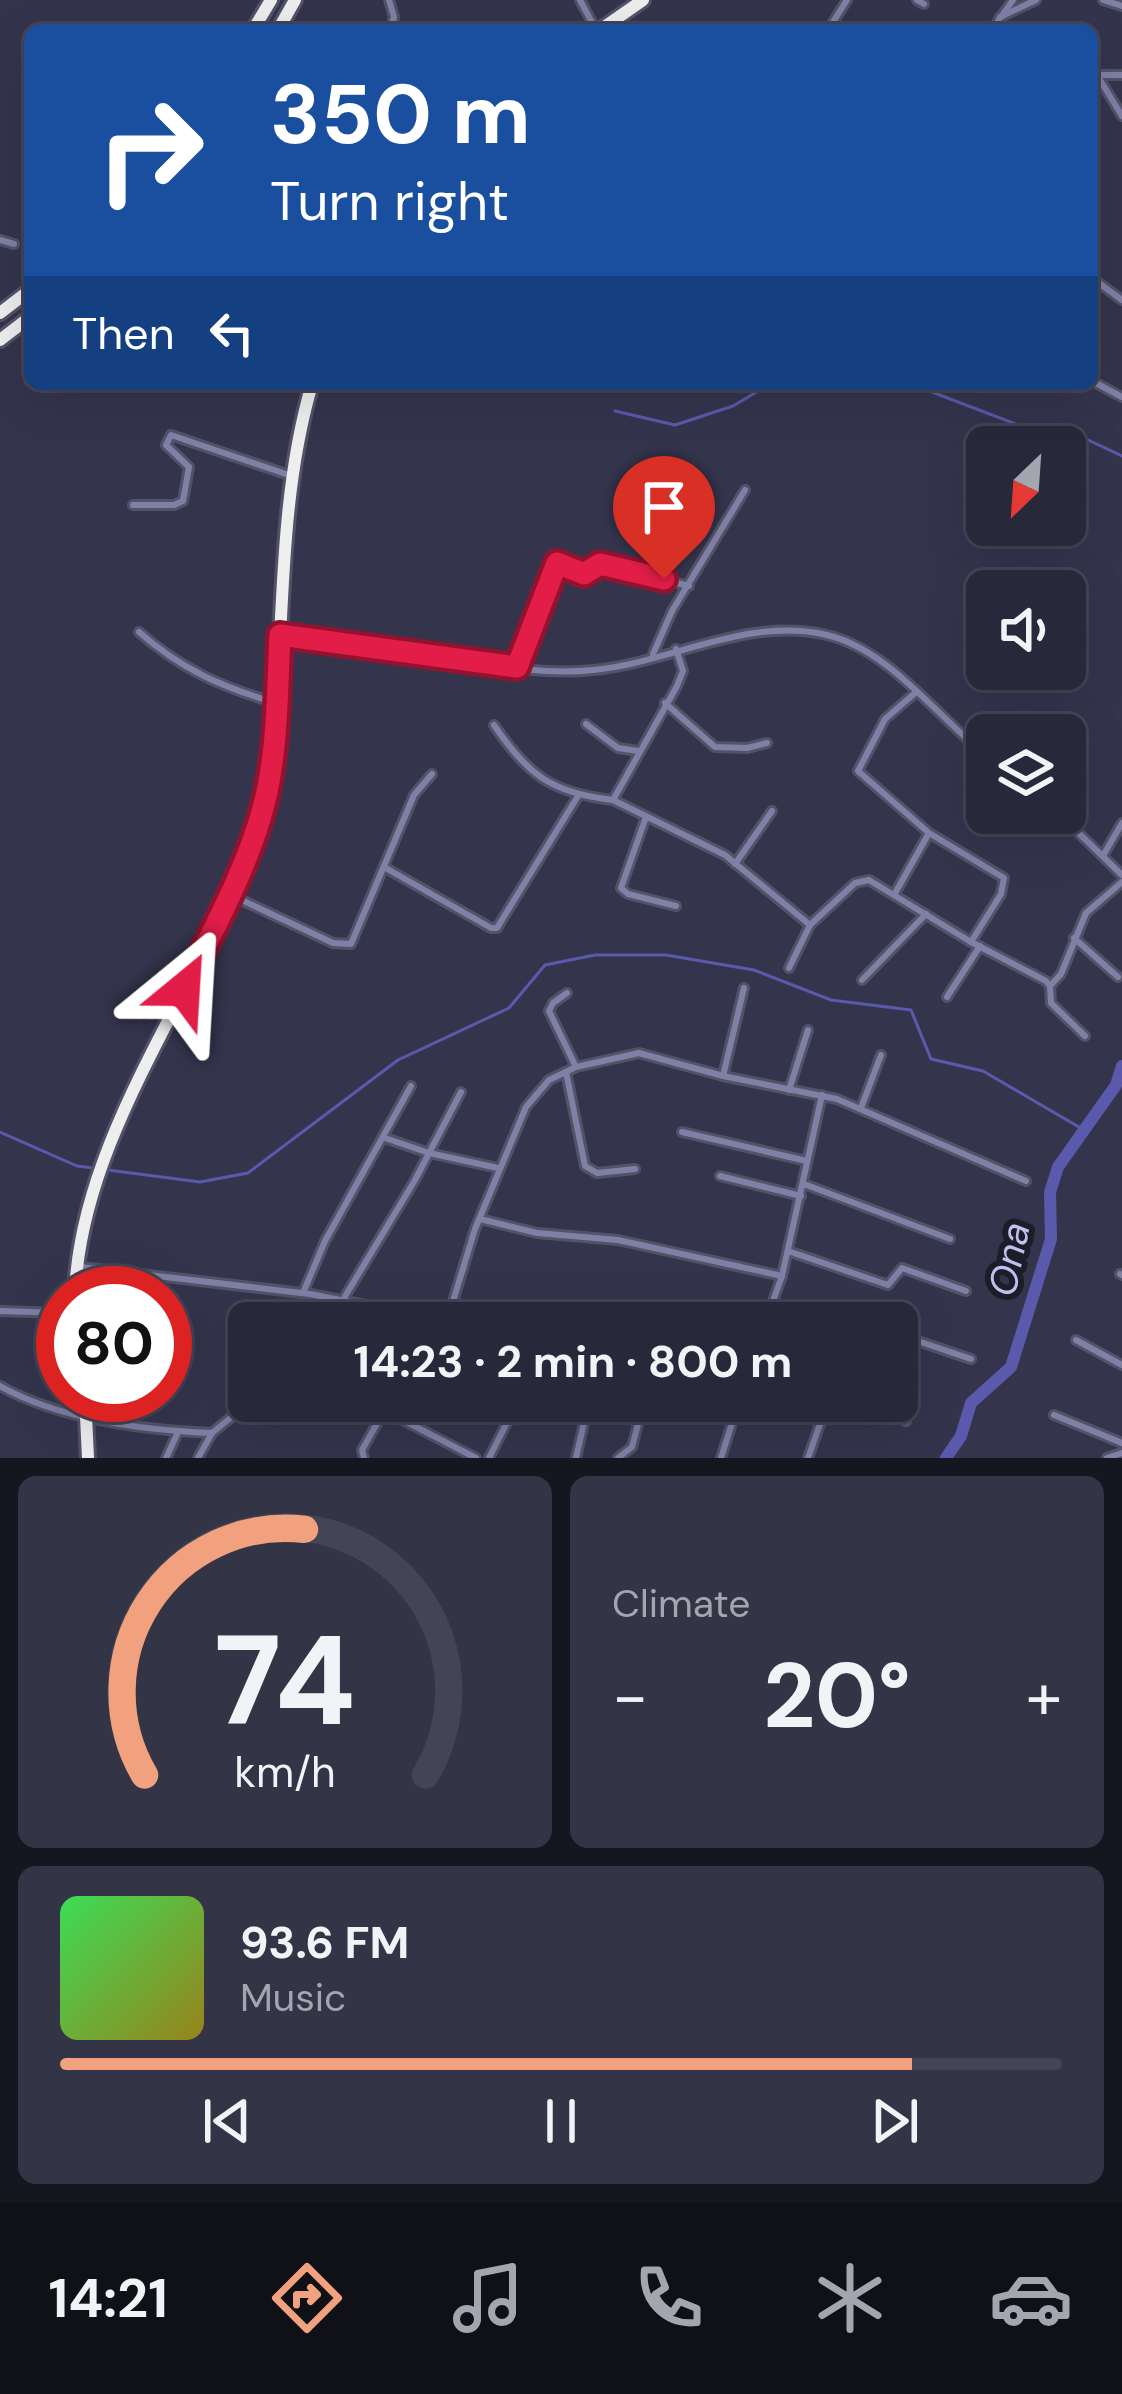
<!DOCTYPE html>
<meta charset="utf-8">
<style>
body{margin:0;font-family:"DM Sans",sans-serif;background:#333445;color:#f1f3f6;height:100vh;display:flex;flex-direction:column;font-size:45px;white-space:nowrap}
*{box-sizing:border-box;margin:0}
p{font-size:39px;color:#a4a6af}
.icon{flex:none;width:66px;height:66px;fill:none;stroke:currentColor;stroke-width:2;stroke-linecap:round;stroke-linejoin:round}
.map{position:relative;height:1458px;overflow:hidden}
.drawer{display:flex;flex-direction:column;gap:18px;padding:18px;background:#151620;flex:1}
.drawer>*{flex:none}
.guide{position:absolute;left:24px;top:24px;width:1074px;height:366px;border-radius:18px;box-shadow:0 12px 48px #0002,0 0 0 3px #434454;background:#1a4fa0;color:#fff;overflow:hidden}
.needle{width:78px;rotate:205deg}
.controls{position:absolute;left:966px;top:426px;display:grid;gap:24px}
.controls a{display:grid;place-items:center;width:120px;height:120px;border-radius:18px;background:#27283a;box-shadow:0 12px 48px #0002,0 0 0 3px #434454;font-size:60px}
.speed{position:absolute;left:36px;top:1266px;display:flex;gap:24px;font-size:60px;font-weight:700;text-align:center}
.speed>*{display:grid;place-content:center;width:156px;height:156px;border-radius:50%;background:#27283a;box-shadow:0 12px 48px #0002,0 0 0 3px #434454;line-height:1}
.speed .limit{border:18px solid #d22;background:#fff;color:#111}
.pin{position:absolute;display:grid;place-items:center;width:102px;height:102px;color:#fff;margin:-123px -51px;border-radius:50% 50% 50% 0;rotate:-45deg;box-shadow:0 0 12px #0007}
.pin .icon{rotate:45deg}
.me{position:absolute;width:132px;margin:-66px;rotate:27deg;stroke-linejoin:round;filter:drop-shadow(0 0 9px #0008)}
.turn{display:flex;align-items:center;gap:42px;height:252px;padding:0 48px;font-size:54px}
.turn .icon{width:156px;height:156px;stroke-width:2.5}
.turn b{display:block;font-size:84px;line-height:102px}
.then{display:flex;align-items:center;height:114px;padding:0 48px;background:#0003;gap:24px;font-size:45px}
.big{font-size:90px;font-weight:700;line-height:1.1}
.drawer .card{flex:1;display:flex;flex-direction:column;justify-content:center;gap:18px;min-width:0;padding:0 42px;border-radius:18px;background:#333445}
.drawer .dial{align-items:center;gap:0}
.dial svg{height:312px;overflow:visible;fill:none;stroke:#434454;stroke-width:7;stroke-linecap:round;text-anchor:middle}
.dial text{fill:#f1f3f6;stroke:none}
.song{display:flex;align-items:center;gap:36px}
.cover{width:144px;height:144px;border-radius:18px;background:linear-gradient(135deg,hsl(130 70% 55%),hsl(50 70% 35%))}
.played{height:12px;border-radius:6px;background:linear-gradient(90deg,#f2a17e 85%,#434454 85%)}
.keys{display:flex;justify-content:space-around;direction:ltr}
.heat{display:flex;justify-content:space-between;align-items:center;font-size:66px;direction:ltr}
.drawer .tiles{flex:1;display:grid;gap:18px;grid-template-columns:1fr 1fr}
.card:last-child{grid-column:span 2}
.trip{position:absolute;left:228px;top:1302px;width:690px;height:120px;border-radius:18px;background:#27283a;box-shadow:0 12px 48px #0002,0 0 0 3px #434454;font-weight:700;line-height:120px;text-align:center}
.dock{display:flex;height:192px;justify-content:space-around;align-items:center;background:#101017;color:#a4a6af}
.dock .icon{width:84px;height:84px}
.dock .on{color:#f2a17e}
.dock b{font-size:54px;color:#f1f3f6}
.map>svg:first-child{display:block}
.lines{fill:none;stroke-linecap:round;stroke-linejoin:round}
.stream{stroke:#5b59ab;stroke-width:3}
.river{stroke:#5b59ab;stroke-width:12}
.street-casing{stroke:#525369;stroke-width:12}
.highway-casing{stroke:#525369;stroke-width:18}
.street{stroke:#7e80a6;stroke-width:6}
.highway{stroke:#eee;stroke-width:12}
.route-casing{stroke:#92132f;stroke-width:30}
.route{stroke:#e11d48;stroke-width:21}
.labels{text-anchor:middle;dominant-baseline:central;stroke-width:12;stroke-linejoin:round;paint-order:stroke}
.water-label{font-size:39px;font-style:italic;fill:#bec1ee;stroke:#1d1d29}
</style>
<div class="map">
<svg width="1122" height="1458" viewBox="0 0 1122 1458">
<rect width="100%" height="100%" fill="#34354d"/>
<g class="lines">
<g class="stream">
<path d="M911 384 1042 434 1084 438 1122 456"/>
<path d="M615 411 675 425 733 406 770 384"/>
<path d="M0 1132 77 1166 93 1168"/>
<path d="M108 1170 200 1182 248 1173 398 1060 509 1008 545 965 595 955H666L754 970 831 1000 911 1010 931 1059 983 1071 1084 1130"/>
</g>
<path class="river" d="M946 1458 961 1436 971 1403 1011 1367 1051 1239 1050 1192 1058 1167 1116 1085 1122 1066"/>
<defs>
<g id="street">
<path d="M389 0 394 17 390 30"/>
<path d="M580 0 596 30"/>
<path d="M917 0 924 4"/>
<path d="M1103 0 1122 6"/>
<path d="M1001 17 1013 0"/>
<path d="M616 22 629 30"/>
<path d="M828 30 847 0"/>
<path d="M994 30 1000 17 1036 0"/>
<path d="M1092 75H1122"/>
<path d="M1097 75 1122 116"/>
<path d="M0 240 14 244"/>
<path d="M1092 285 1096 281 1122 300"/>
<path d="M1092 381 1122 397"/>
<path d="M133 505H174L183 501 189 467 166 445 171 435 292 476"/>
<path d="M139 632C181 669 223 688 277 703"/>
<path d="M283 636C332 642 381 648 429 655 482 663 540 676 593 670 670 663 747 616 827 635 890 650 937 717 987 756"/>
<path d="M676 649 683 671 677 686 613 800 725 855 810 925 855 883 869 880 971 942 1046 981 1050 986 1051 1003 1085 1036"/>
<path d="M653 654 672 611 745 490"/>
<path d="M517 667 557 563 584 574 600 564 689 586"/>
<path d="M915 693 885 719 858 771 929 833 1004 878 1001 894 971 942"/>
<path d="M665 703 715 747 747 748 767 743"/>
<path d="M586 724 618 748 638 751"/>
<path d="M494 725C529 776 552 793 613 800"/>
<path d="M1058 813 1122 875"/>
<path d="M646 817 621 888 628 894 676 906"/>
<path d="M1104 854 1122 823"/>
<path d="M735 864 772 811"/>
<path d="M384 867 491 928H497L578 796"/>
<path d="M894 895 929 833"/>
<path d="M233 896 333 943 351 944 414 795 432 774"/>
<path d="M1074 938 1118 977"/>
<path d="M789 968 810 925"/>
<path d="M862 980 926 914"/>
<path d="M1050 986 1061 974 1086 913 1122 882"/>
<path d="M567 993 553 1003 549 1011 576 1067"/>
<path d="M947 997 980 946"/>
<path d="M566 1072 585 1166 597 1173 635 1169"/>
<path d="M723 1076 744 988"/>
<path d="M789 1090 808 1030"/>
<path d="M861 1108 881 1055"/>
<path d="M682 1132 807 1161"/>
<path d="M385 1138 429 1153 498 1168"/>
<path d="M720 1176 801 1196"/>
<path d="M804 1184 950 1239"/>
<path d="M480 1219 537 1233 618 1240 782 1276"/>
<path d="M788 1251 888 1285 902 1268 966 1291"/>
<path d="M81 1267 310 1294 457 1323"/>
<path d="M1120 1274 1122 1275"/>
<path d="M303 1293 325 1241 411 1086"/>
<path d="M770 1309 805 1323"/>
<path d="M0 1311 63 1313"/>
<path d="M447 1321 475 1229 526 1107 549 1080 576 1067 639 1053 723 1076 837 1099 1026 1181"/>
<path d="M329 1323 415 1180 461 1092"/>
<path d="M765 1323 782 1276 822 1095"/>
<path d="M834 1323 845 1317 865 1323"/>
<path d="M897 1334 971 1359"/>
<path d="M1076 1340 1122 1365"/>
<path d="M0 1386C61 1420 143 1430 212 1433"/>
<path d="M366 1401 476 1458"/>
<path d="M861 1401 906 1421"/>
<path d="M1054 1415 1122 1443"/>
<path d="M122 1422 125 1395"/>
<path d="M166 1458 178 1432"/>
<path d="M198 1458 212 1433 251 1401"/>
<path d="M364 1458 362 1450 384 1411"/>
<path d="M489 1458 518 1401"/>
<path d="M576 1458 589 1401"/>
<path d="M618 1458 632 1447 644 1401"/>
<path d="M721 1458 739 1401"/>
<path d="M808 1458 828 1401"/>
<path d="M1107 1458 1122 1453"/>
</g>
<g id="highway">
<path d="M253 30 271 0"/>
<path d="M278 30 295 0"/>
<path d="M600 30 643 0"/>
<path d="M0 313 30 290"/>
<path d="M0 340 30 317"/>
<path d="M75 1293C82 1126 211 977 260 819 278 761 277 697 280 638 284 553 288 466 312 384"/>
<path d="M85 1395 88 1458"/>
</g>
</defs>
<use href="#street" class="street-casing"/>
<use href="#highway" class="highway-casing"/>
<use href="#street" class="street"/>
<use href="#highway" class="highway"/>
</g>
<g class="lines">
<defs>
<path id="route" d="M184 989C211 934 242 878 260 819 278 761 277 696 280 635L517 667 557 563 584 574 600 564 664 579"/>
</defs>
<use href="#route" class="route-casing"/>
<use href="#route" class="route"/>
</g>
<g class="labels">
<g class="water-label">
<text transform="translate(1009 1259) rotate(-78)">Ona</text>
</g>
</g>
</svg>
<div class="controls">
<a><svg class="needle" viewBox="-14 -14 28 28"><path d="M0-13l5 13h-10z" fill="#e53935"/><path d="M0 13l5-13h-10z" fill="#a4a6af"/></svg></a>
<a><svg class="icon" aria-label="sound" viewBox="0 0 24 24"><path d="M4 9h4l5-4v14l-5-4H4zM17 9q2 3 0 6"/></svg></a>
<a><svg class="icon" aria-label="layers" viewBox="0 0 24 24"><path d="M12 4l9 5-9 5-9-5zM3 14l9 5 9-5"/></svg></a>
</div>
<div class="speed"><div class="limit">80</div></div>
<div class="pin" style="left:664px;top:579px;background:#d93025"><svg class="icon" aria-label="arrive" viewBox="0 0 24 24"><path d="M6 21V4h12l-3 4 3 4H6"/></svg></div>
<svg class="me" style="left:184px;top:989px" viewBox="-20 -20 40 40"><path d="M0-17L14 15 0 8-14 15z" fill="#e11d48" stroke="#fff" stroke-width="4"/></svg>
<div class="trip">14:23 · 2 min · 800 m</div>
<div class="guide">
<div class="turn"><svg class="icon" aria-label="right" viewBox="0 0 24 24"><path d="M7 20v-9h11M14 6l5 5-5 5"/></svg><div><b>350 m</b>Turn right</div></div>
<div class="then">Then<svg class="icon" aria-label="left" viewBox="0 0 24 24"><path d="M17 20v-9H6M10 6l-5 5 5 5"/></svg></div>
</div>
</div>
<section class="drawer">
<div class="tiles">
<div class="card dial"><svg viewBox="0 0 100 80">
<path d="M14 69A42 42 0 1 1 86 69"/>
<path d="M14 69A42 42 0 0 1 55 6" stroke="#f2a17e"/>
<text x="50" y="56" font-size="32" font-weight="700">74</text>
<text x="50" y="72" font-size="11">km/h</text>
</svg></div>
<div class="card"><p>Climate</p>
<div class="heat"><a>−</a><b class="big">20°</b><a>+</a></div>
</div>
<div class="card">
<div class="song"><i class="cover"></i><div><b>93.6 FM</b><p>Music</p></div></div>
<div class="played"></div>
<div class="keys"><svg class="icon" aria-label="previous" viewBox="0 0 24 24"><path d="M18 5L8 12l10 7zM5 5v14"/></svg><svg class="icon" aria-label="pause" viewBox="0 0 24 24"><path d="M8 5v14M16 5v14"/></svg><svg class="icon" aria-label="next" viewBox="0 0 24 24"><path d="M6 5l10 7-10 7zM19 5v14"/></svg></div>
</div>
</div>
</section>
<nav class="dock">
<b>14:21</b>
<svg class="icon on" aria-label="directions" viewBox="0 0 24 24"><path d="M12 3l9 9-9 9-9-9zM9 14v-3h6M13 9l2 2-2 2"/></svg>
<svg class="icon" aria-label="music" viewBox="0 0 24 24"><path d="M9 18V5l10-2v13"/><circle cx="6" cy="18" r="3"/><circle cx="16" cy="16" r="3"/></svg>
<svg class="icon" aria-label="phone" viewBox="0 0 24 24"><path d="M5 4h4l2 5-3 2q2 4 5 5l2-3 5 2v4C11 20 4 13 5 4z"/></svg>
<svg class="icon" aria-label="climate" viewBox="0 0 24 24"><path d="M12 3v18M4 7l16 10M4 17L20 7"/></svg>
<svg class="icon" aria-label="car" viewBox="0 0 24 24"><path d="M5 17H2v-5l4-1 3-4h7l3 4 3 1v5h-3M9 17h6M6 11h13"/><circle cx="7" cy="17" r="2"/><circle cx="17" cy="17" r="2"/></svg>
</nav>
